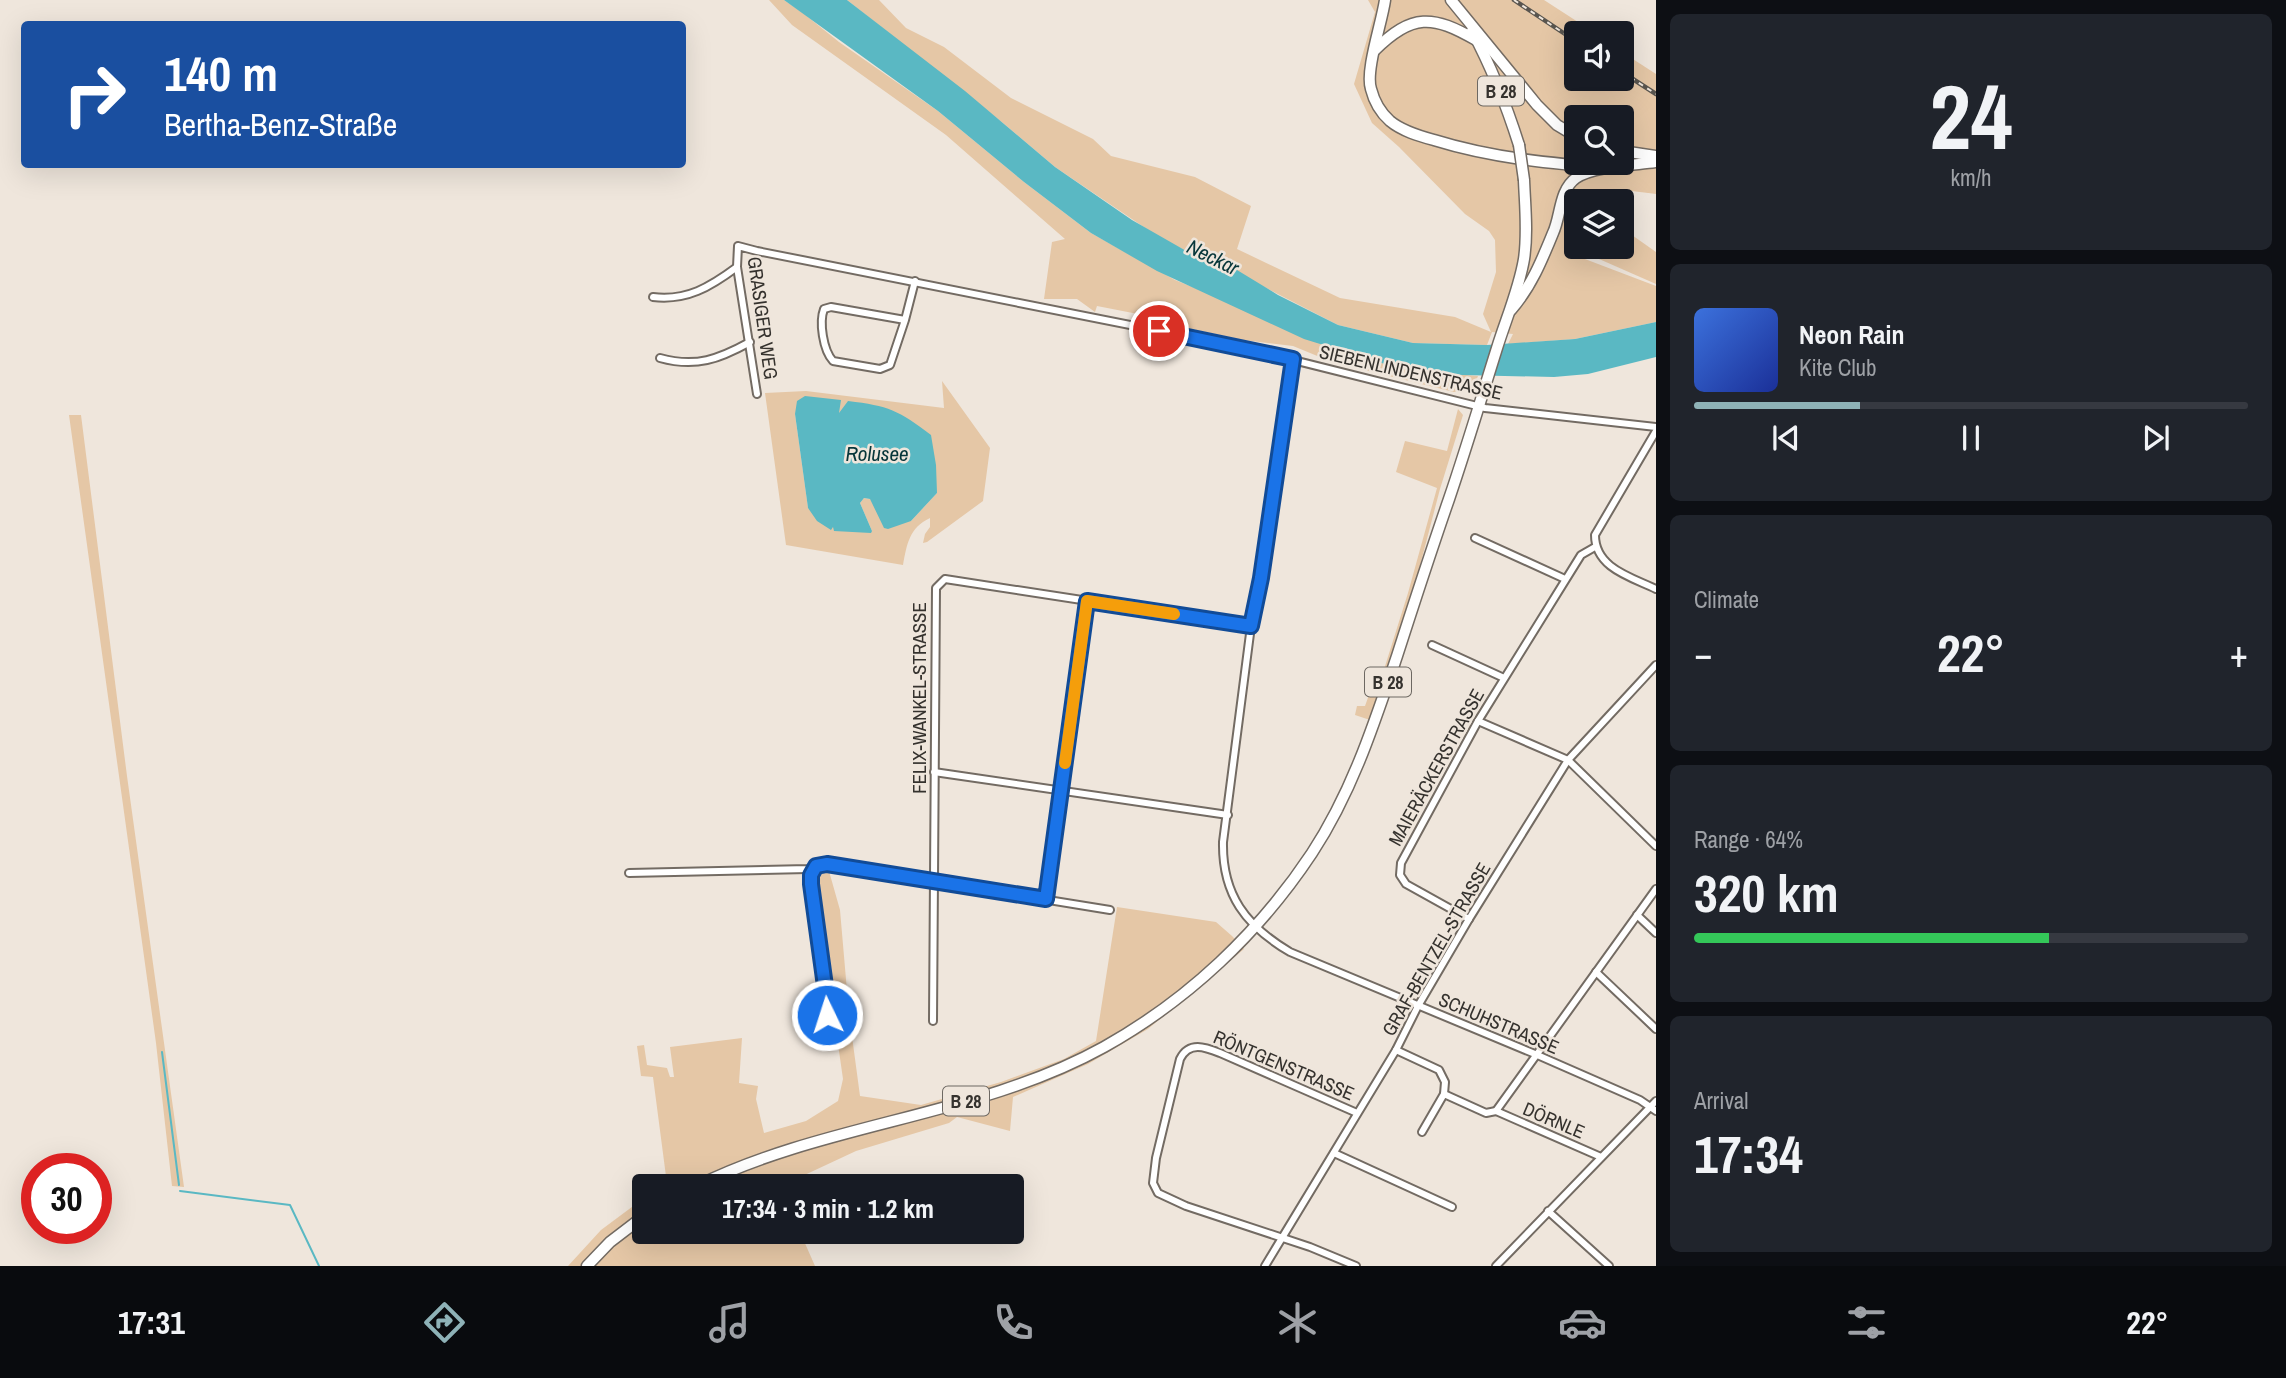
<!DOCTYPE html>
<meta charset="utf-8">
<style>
body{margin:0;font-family:"Archivo Narrow",sans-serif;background:#20242c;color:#f1f3f6;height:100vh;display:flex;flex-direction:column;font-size:26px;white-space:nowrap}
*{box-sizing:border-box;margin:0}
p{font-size:23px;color:#9ea1a6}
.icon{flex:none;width:38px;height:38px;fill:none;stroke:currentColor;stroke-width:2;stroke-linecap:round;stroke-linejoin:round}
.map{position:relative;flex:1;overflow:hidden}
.sheet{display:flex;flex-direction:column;gap:14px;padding:14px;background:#0d0f14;width:630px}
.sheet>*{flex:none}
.hud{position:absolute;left:21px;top:21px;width:665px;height:147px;border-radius:7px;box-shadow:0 7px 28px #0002;background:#1a4fa0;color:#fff;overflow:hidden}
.tools{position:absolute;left:1564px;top:21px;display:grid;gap:14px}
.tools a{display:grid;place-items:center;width:70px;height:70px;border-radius:7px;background:#171b24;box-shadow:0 7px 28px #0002;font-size:35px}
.speed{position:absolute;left:21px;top:1153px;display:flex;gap:14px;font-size:35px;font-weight:700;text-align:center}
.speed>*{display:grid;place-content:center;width:91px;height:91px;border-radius:50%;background:#171b24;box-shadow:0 7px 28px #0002;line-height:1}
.speed .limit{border:10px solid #d22;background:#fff;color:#111}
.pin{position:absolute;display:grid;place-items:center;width:60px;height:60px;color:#fff;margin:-30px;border:4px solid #fff;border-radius:50%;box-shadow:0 2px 7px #0007}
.me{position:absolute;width:77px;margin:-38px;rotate:356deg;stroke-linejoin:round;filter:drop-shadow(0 0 5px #0008)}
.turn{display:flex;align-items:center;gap:24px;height:147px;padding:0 28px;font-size:32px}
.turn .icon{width:91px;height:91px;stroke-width:2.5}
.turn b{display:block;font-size:49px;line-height:60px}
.big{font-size:52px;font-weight:700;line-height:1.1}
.sheet .tile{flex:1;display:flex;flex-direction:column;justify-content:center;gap:10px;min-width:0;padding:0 24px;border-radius:10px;background:#20242c}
.sheet .dial{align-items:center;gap:0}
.dial b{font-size:91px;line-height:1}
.song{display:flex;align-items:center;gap:21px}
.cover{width:84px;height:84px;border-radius:10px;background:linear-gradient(135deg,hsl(220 70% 55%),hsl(230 70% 35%))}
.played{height:7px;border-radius:4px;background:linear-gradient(90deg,#8eb2b7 30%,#363941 30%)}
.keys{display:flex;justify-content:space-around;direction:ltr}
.heat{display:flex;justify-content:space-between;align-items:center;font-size:38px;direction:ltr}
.charge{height:10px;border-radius:5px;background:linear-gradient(90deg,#34c759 64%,#363941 0)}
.trip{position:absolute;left:632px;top:1174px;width:392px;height:70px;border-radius:7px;background:#171b24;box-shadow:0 7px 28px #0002;font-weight:700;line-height:70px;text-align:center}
.tabs{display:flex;height:112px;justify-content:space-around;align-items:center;background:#090b0e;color:#9ea1a6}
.tabs .icon{width:49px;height:49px}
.tabs .selected{color:#8eb2b7}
.tabs b{font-size:32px;color:#f1f3f6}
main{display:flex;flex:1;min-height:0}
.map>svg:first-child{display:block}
.green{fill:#e5c7a6;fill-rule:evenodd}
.water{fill:#5ab8c3}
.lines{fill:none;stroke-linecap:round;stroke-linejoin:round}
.stream{stroke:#5ab8c3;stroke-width:2}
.street-casing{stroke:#736b63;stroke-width:10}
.primary-casing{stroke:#736b63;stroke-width:13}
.street{stroke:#fff;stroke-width:6}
.primary{stroke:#fff;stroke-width:10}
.rail-casing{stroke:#59554f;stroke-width:4.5}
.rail{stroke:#efe6dc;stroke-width:2;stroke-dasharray:5;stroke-linecap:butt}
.primary-bridge-casing{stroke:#736b63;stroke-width:13;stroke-linecap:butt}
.primary-bridge{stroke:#fff;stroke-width:10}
.route-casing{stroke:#114b97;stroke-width:18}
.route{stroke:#1a73e8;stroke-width:12}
.slow{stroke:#f59e0b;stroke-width:12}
.labels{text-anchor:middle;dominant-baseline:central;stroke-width:5;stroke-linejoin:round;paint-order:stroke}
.shield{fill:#efe6dc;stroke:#6d6862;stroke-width:2}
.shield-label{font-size:18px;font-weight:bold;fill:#35322e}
.street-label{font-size:19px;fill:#35322e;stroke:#efe6dc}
.water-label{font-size:21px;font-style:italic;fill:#07363a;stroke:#efe6dc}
</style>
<main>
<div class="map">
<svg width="1656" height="1266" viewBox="0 0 1656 1266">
<rect width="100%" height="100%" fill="#efe6dc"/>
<g class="green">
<path d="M769 0H784L803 13 839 42 938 111 1024 182 1091 233 1175 280 1388 365 1419 371 1478 376C1474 388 1466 390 1454 392L1332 362 1293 346 1243 340 1164 323 1143 315 1097 306 1095 312 1077 299H1044L1052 242 1065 239 946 135 792 25Z"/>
<path d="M847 0H879L906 28 944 47 1011 98 1093 139 1111 156 1195 177 1251 206 1237 249 1340 298 1455 317 1491 332 1483 314 1496 272 1495 240 1489 231 1465 214 1399 147 1372 123 1354 84 1375 12 1368 0H1544L1595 33H1577V79H1622V52L1656 74V194C1636 192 1609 185 1592 201H1577V247H1622V228L1656 252V284L1574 248 1570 257 1577 256 1656 286V322L1575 339 1508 344 1513 334 1492 332 1487 345 1413 343 1338 325 1214 261 1196 256 1160 238 1055 167 1003 123ZM1577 117H1622V163H1577Z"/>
<path d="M942 381 990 448 983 501 927 542 923 543 925 534 930 527V518C909 528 907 544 903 565L786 545 765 393 806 391 944 408ZM839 411V414L842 411 937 493 911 521 870 499 864 498 860 503 872 531 832 527 808 508 795 414Z"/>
<path d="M1458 409 1463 415 1440 489 1405 623 1370 720 1355 715 1357 706H1365L1374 681 1381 679 1408 593 1437 488 1396 472 1405 441 1447 451Z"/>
<path d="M69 415H81L127 776 184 1187 172 1186 156 1043Z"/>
<path d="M827 864 840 910 849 1014 860 1096 921 1105 1001 1082 1064 1059 1096 1041 1117 907 1216 922 1232 936 1244 949 1148 1029 1088 1064 1013 1097 1010 1131 957 1117 949 1123 856 1151 781 1186H663L667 1184 653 1077 641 1076 637 1046 644 1045 647 1065 667 1068 670 1077H674L670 1047 742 1038 739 1083 758 1086 756 1099 764 1133 806 1121 838 1101 843 1079 814 877 818 871Z"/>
<path d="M644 1198V1232H800L815 1266H568L601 1230Z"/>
</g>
<g class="water">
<path d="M784 0H847L965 91 1055 167 1132 220 1195 256 1237 270 1278 295 1338 325 1413 343 1487 345 1575 339 1656 322V357L1588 374 1554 377 1462 375 1419 371 1388 365 1304 339 1157 271 1091 233 1024 182 938 111Z"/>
<path d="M805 396 841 400 839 413 848 401C889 406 898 410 931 435L936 465 937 493 911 521 888 529 884 528 870 499 864 498 860 503 872 531 871 533 834 531 833 527 831 530 817 521 808 508 795 414 797 401Z"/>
</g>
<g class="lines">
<g class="stream">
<path d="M162 1052 179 1185"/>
<path d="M180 1191 290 1205 319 1266"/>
</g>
<defs>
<g id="street">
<path d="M653 297C687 301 710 287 737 267"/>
<path d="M905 320 831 307 824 309C819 322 823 350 833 361L880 369 890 365 905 320 915 281"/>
<path d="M660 358C696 368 719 359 750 342"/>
<path d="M1293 359 1261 578 1251 626 1223 842C1222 895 1246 926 1290 952L1535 1054 1640 1100 1656 1111"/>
<path d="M757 394 737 267 738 246 757 251 1241 347 1485 408 1656 427"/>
<path d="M1656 431 1595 535C1595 568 1631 577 1656 589"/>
<path d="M1475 538 1565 579"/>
<path d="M1432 645 1504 678"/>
<path d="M1478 721 1568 760 1656 846"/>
<path d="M934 772 1228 815"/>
<path d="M816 866 811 875V884L829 1008 827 1015 822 1020"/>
<path d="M629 873 808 869 827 864 1110 910"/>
<path d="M1046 899 1087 601"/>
<path d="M1637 915 1656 933"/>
<path d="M1469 919 1406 884 1400 875 1401 863 1478 721 1581 555 1595 547"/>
<path d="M1596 972 1656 1029"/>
<path d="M933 1021 936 588 945 579 1251 626"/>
<path d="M1396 1050 1439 1070 1445 1082 1444 1094"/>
<path d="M1422 1132 1444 1094 1486 1113 1496 1111"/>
<path d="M1334 1153 1452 1207"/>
<path d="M1601 1157 1496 1111 1656 889"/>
<path d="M1548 1211 1609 1266"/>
<path d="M1265 1266 1396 1050 1418 1006 1469 919 1568 760 1656 665"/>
<path d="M1356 1266 1310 1247 1186 1206 1158 1193 1153 1183 1156 1158 1180 1059C1189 1041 1205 1047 1220 1053L1357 1113"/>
<path d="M1496 1266 1656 1101"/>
</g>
<g id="primary">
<path d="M1385 0C1382 22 1365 71 1371 89 1374 101 1381 113 1390 121 1402 131 1419 136 1434 140 1492 158 1553 164 1613 168"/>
<path d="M1451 0 1537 105 1557 125 1577 137"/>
<path d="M1472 31C1492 68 1506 104 1519 145"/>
<path d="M1375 50C1412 13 1433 15 1476 40"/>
<path d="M1622 151 1656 156"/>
<path d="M1511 310C1531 287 1542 260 1553 233 1561 216 1559 190 1576 178 1593 166 1635 165 1656 162"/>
<path d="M697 1186C826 1122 978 1117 1104 1047 1188 1000 1259 933 1312 853 1352 792 1374 724 1397 656 1414 603 1431 551 1449 499 1466 449 1481 399 1497 348 1506 319 1519 289 1524 259 1528 233 1525 206 1524 180"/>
<path d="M587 1266 610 1242 644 1216"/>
</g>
</defs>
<use href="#street" class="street-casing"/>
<use href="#primary" class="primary-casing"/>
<use href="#street" class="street"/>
<use href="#primary" class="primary"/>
<defs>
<g id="rail">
<path d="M1514 0 1577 42"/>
<path d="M1622 72 1656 94"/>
</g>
</defs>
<use href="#rail" class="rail-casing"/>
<use href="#rail" class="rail"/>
<defs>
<path id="primary-bridge" d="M1519 145 1524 180"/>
</defs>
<use href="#primary-bridge" class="primary-bridge-casing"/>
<use href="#primary-bridge" class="primary-bridge"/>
</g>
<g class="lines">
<defs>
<path id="route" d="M827 1015 828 1008 811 884V875L816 866 827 864 1046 899 1087 601 1251 626 1261 578 1293 359 1159 331"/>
</defs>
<use href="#route" class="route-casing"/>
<use href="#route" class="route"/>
<path class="slow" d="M1065 763 1087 601 1174 614"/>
</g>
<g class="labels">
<g class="shield">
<rect x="1478" y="76.5" width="46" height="29" rx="5"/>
<rect x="1365" y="667.5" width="46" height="29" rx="5"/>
<rect x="943" y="1086.5" width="46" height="29" rx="5"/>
</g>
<g class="shield-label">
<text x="1501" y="91">B 28</text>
<text x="1388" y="682">B 28</text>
<text x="966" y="1101">B 28</text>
</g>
<g class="street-label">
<text transform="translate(763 318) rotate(82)">GRASIGER WEG</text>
<text transform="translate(1411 372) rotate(13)">SIEBENLINDENSTRASSE</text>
<text transform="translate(919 698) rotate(-90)">FELIX-WANKEL-STRASSE</text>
<text transform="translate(1436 767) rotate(-61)">MAIERÄCKERSTRASSE</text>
<text transform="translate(1436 949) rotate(-60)">GRAF-BENTZEL-STRASSE</text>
<text transform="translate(1499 1023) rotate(23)">SCHUHSTRASSE</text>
<text transform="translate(1284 1065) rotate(23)">RÖNTGENSTRASSE</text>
<text transform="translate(1554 1120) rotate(23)">DÖRNLE</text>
</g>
<g class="water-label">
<text transform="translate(1213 257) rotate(26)">Neckar</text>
<text x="877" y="453">Rolusee</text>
</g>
</g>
</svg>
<div class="tools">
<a><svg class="icon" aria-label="sound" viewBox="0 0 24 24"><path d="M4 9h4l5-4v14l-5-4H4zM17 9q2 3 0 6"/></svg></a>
<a><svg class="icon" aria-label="search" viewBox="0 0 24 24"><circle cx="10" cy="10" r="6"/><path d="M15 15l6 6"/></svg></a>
<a><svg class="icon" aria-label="layers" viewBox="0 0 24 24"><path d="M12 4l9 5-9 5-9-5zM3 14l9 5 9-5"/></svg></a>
</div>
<div class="speed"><div class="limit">30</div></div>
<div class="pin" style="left:1159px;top:331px;background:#d93025"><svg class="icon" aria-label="arrive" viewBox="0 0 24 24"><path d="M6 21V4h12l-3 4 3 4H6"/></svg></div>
<svg class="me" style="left:827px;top:1015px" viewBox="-20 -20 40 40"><circle r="17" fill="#1a73e8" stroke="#fff" stroke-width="3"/><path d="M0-11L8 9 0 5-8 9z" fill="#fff"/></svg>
<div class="trip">17:34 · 3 min · 1.2 km</div>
<div class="hud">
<div class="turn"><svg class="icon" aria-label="right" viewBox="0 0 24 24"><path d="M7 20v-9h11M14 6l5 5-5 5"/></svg><div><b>140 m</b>Bertha-Benz-Straße</div></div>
</div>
</div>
<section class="sheet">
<div class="tile dial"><b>24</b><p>km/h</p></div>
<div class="tile">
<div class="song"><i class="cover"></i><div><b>Neon Rain</b><p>Kite Club</p></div></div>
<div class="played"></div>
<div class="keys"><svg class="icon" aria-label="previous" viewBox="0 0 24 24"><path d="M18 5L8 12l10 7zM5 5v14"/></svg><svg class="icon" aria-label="pause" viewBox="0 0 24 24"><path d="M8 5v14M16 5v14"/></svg><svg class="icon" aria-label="next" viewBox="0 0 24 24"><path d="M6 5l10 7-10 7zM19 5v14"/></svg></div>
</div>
<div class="tile"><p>Climate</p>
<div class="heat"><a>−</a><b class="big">22°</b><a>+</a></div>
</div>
<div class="tile"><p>Range · 64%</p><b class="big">320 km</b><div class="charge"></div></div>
<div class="tile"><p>Arrival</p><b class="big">17:34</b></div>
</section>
</main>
<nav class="tabs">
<b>17:31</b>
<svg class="icon selected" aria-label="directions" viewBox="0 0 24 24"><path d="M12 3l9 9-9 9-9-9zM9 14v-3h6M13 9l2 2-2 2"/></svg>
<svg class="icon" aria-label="music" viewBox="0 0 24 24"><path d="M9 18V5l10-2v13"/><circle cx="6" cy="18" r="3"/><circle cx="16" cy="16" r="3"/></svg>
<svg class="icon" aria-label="phone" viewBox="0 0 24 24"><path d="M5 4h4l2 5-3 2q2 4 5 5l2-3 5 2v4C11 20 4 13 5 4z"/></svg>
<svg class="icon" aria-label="climate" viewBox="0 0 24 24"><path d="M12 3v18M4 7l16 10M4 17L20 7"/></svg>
<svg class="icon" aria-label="car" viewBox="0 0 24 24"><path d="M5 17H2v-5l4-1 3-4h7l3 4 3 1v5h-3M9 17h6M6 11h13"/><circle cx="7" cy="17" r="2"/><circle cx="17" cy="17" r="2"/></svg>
<svg class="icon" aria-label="filters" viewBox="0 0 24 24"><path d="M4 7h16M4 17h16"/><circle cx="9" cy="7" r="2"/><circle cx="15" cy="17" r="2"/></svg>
<b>22°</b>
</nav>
